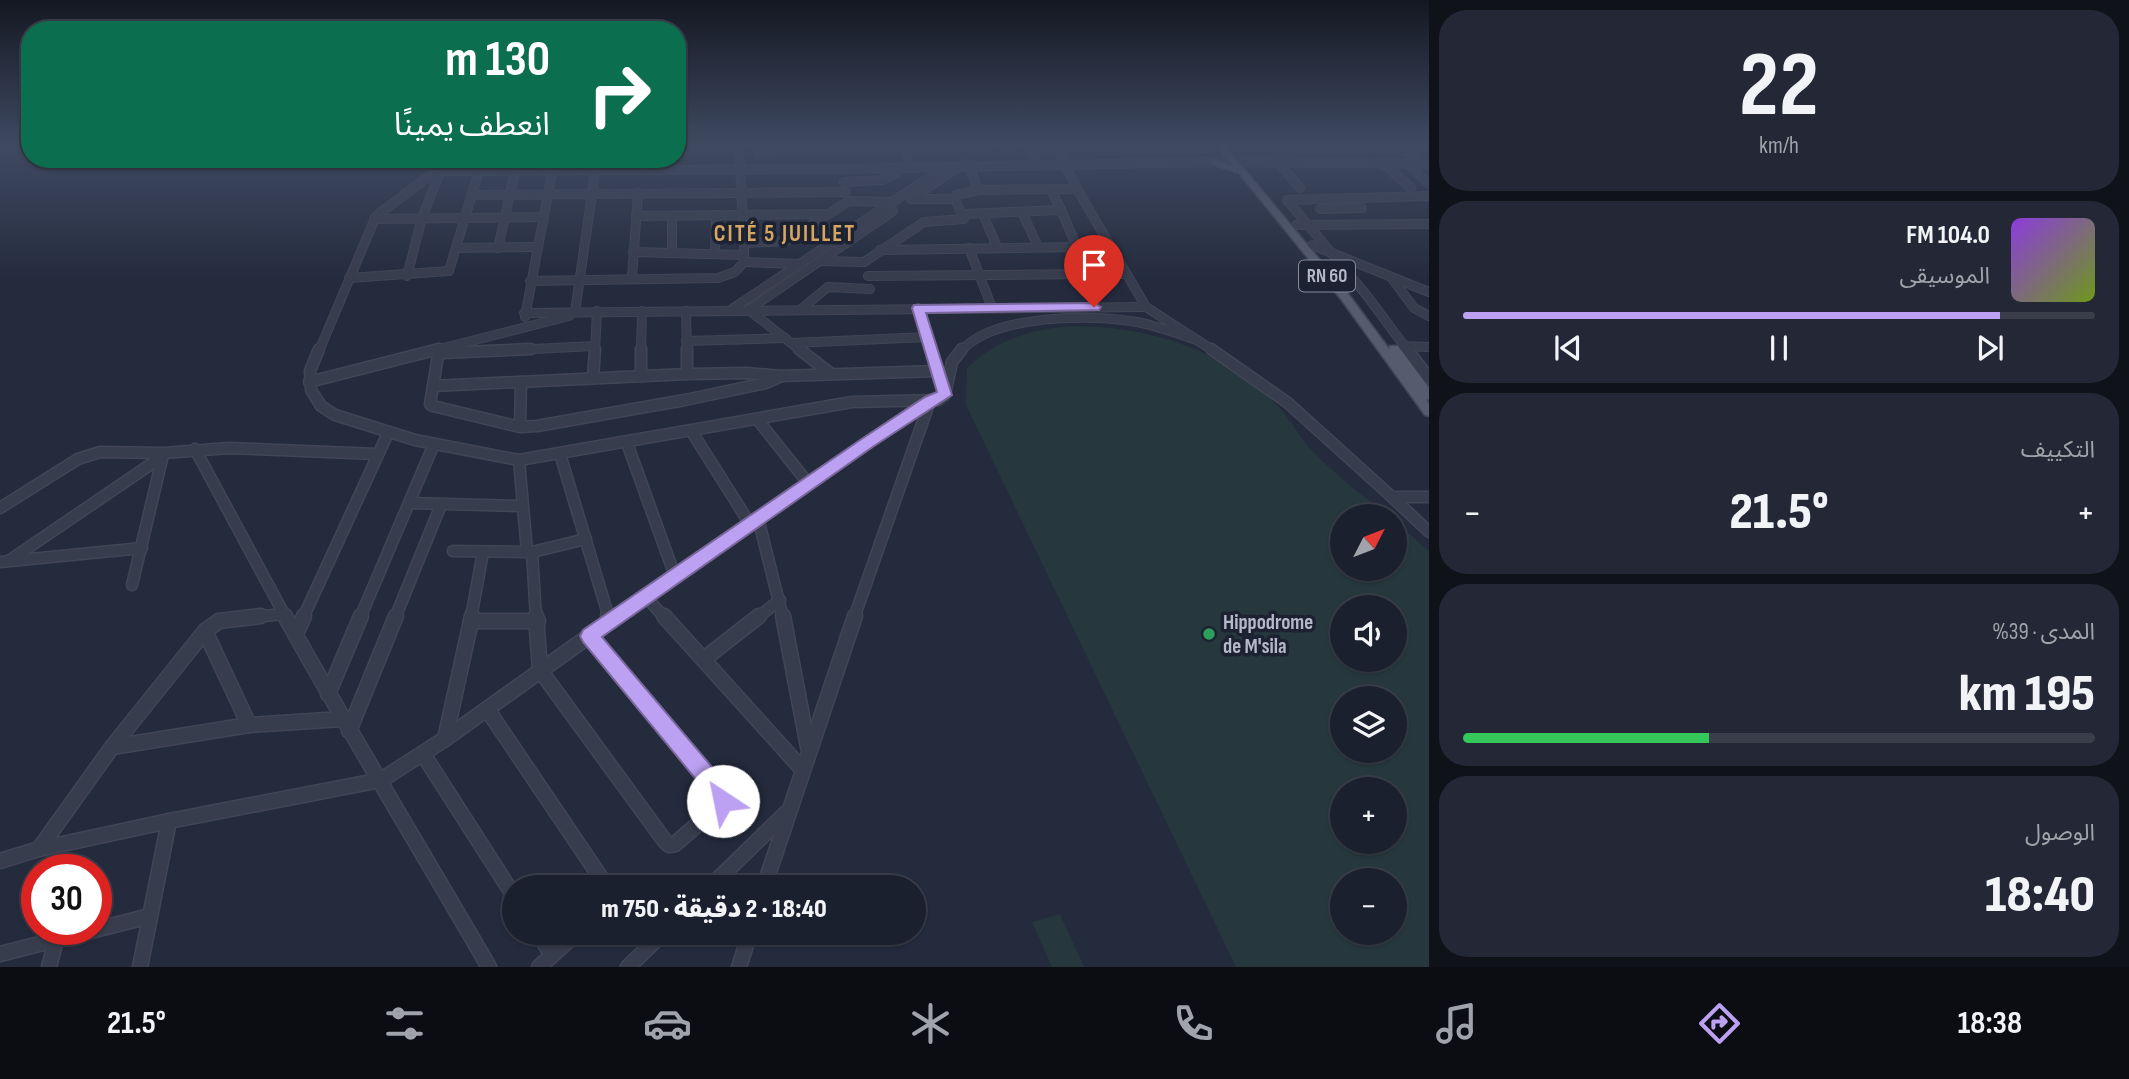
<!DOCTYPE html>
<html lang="ar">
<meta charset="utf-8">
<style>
body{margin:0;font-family:"Sofia Sans Condensed","Noto Sans Arabic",sans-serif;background:#242836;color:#f1f3f6;direction:rtl;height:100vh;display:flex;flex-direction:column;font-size:26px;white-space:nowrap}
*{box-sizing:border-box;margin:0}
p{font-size:23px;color:#a0a3aa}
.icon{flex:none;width:38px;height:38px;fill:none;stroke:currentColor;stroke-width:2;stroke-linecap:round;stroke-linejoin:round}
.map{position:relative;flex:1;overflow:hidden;direction:ltr}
.side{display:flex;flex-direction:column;gap:10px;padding:10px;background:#0f1219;width:700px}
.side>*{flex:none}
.top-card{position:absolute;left:21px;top:21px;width:665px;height:147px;border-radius:28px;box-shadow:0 2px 5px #0004,0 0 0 2px #393e4a;direction:rtl;background:#0b6e4f;color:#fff;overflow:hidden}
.needle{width:46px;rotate:48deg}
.fabs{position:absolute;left:1330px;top:504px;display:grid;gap:14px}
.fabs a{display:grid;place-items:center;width:77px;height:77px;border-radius:50%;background:#1b202e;box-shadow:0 2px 5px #0004,0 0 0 2px #393e4a;font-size:35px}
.speed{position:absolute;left:21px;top:854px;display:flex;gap:14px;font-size:35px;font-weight:700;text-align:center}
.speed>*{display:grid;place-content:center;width:91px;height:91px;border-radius:50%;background:#1b202e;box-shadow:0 2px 5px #0004,0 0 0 2px #393e4a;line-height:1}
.speed .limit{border:10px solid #d22;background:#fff;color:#111}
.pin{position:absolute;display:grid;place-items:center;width:60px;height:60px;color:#fff;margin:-72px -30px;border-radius:50% 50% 50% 0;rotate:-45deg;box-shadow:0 0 7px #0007}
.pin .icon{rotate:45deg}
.me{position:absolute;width:77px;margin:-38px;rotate:326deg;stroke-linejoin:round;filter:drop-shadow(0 0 5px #0008)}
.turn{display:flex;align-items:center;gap:24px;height:147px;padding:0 21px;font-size:32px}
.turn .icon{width:91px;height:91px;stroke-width:2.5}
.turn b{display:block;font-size:49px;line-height:60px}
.big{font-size:52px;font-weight:800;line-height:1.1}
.side .widget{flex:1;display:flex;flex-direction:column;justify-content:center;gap:10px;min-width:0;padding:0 24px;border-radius:28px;background:#242836}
.side .dial{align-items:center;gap:0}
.dial b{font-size:91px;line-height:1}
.song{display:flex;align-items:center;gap:21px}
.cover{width:84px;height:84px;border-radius:10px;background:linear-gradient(135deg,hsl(270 70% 55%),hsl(80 70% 35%))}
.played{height:7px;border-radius:4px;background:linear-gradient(90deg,#bca0f2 85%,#393e4a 85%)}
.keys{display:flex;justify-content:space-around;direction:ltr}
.heat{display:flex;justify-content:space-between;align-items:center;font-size:38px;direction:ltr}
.charge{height:10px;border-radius:5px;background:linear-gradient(90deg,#34c759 39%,#393e4a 0)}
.trip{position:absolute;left:502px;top:875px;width:424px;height:70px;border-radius:35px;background:#1b202e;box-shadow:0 2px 5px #0004,0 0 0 2px #393e4a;font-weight:800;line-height:70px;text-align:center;direction:rtl}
.tabs{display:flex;height:112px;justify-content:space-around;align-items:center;background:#0b0d12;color:#a0a3aa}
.tabs .icon{width:49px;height:49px}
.tabs .current{color:#bca0f2}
.tabs b{font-size:32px;color:#f1f3f6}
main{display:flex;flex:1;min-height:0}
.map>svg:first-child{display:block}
.green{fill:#26383e;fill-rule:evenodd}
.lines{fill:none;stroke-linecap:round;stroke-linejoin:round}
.minor-far2-casing{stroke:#414656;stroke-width:10}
.minor-far1-casing{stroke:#414656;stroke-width:13}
.minor-casing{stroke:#414656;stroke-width:17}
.major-casing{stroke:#414656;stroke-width:3}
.minor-far2{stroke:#383d4d;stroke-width:8}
.minor-far1{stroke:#383d4d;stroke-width:10}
.minor{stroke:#383d4d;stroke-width:14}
.major{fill:#565c6d;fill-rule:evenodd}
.wall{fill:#3f475b}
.shaded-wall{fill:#2f364a}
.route{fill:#bca0f2;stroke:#7a689d;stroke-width:2}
.leisure-dot{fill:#2e9e5b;stroke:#1d2232;stroke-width:2.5}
.labels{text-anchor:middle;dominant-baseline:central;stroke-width:7;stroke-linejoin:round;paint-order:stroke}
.shield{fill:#1d2232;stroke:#878b9b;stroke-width:2}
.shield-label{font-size:19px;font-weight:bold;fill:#b4b8c8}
.poi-label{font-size:21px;font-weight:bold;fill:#b4b8c8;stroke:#1d2232;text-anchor:start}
.far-district-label{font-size:23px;font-weight:bold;letter-spacing:2px;fill:#d4a563;stroke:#1d2232}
</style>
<main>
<section class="side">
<div class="widget dial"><b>22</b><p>km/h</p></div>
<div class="widget">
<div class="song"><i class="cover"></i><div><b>104.0 FM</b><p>الموسيقى</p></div></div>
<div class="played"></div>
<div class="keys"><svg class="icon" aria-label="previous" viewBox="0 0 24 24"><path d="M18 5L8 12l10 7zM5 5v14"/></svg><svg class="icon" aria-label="pause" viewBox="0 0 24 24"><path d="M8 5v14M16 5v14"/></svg><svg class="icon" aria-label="next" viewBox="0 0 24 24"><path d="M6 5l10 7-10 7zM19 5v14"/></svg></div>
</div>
<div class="widget"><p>التكييف</p>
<div class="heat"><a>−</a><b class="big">21.5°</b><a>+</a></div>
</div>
<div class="widget"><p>المدى · 39%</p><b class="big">195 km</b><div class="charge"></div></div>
<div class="widget"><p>الوصول</p><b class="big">18:40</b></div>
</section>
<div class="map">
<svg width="1429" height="967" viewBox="0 0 1429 967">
<rect width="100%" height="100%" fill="#242b3d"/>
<g class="green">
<path d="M1075 326C1154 327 1228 351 1282 411 1293 423 1300 438 1311 450 1334 474 1363 495 1388 516H1342V569H1395V522L1429 551V967H1236L966 405 967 368C997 339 1034 328 1075 326ZM1342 607H1395V660H1342ZM1342 698H1395V751H1342ZM1342 789H1395V842H1342ZM1342 880H1395V933H1342Z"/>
<path d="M1060 914 1084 967H1052L1032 922Z"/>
</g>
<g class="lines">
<defs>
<g id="minor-far2">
<path d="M739 145 744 243"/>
<path d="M904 145 910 167"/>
<path d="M1001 145H1010"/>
<path d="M1027 145 1038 166"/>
<path d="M1056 145 1077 189 1146 307 1214 351"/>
<path d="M1396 145 1422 163"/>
<path d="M816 146H880"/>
<path d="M932 147H964"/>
<path d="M1126 149 1207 148 1210 145"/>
<path d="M1279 164 1300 188"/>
<path d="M1384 164 1411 188"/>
<path d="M1408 164 1429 184"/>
<path d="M568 167 570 159"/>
<path d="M436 171 841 169 1214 162 1429 164"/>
<path d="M844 182 882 180 904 168"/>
<path d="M978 190 1077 189"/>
<path d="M921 192 957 168"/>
<path d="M471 195 846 192"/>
<path d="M911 199H955L956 195 978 190 968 164"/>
<path d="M1320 209 1362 208"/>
<path d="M1061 210 1077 247"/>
<path d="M1022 212 1038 247"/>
<path d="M964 214 1061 210 1051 189"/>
<path d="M983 214 997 247"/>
<path d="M636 216 829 214"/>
<path d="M672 216V253"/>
<path d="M374 219 543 217"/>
<path d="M1296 225 1429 224"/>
<path d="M1312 245 1429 292"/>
<path d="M457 248 537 247"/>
<path d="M498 248 516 167"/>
<path d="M969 248 992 308"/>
<path d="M880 250 1077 247 1083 250 1098 274H1125"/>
<path d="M633 252 743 255"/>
<path d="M715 253 716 215"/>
<path d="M821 261 864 262 924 222 964 219 955 199"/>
<path d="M800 264 744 262V243L786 241 849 201 894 202"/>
<path d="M407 276 422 218 440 172"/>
<path d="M868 276 1098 274"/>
<path d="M1391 277 1414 308 1429 316"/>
<path d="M349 278 449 271 480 167"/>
<path d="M632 278 638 193"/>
<path d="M530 281 718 278 735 272 744 262"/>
<path d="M918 308 931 351"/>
<path d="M732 309 945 167"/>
<path d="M748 310 893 211"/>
<path d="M749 310 801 351"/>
<path d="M800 310 828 287 870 289"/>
<path d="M686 311 687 351"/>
<path d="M575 312 596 166"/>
<path d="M524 313 1146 307"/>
<path d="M525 317 553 167"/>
<path d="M686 341 785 338"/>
<path d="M792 343 927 337"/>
<path d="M1402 346 1429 347"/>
<path d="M319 351 376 216 452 159"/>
<path d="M432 351 569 316"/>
<path d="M439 351V348"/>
<path d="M493 351 594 346"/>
<path d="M595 351 597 311"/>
<path d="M641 351 642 311"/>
<path d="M961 351C994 314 1092 314 1137 322 1158 326 1179 334 1199 341"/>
<path d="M1408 351 1368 297 1287 200 1429 196"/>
</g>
<g id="minor-far1">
<path d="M319 349 310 371 311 390 321 406 335 415 415 440 519 460 852 402 938 400 945 395 952 362 962 349"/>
<path d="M439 349 433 386 687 374 747 373 781 376 937 371"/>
<path d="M687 349V374"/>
<path d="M799 349 830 373"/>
<path d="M931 349 944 392"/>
<path d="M1211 349 1288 403 1392 497H1429"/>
<path d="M1407 349 1429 378"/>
<path d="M442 353 531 349"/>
<path d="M641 376V349"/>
<path d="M593 378 595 349"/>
<path d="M309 382 439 349"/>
<path d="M433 386 430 404 433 406 520 427 537 426 685 400 766 383 781 376"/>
<path d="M757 419 808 483"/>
<path d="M520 427 521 382"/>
<path d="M692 432 750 524"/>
<path d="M627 443 675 576"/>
<path d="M195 449 284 614"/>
<path d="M560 454 609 618"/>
<path d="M519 460 527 552H532L536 618"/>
<path d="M1392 497 1429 532"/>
<path d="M409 503 521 506"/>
<path d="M0 508 78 459 100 452 164 453 229 448 377 454"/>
<path d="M758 518 783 618"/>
<path d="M453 551 527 552"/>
<path d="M532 552 586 539"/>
<path d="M10 560 160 458"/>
<path d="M0 562 142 548"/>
<path d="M132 585 163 455"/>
<path d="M646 597 665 618"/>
<path d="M245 618 284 614 286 618"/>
<path d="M303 618 388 433"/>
<path d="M360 618 434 444"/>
<path d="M395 618 441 505"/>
<path d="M471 618 483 552"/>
<path d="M615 618 930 401 854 618"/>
<path d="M757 618 780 600"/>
</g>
<g id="minor">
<path d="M285 616C351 735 421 850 489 967"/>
<path d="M536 616 540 670 664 840 669 845 675 844 721 804 723 799 589 636"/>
<path d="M608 616 610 622"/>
<path d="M664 616 802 769"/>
<path d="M783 616 808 747"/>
<path d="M471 621 472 616"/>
<path d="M205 631 249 725"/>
<path d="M296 634 304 616"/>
<path d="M704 659 759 616"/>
<path d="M328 694 361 616"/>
<path d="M487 709 607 887"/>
<path d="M349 731 396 616"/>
<path d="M445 739 471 621H538"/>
<path d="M112 747 249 725 342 719"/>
<path d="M423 754 514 896"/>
<path d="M39 849 112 747 205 631 219 621 261 616"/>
<path d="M0 861 39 849 169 821 381 780 445 739 617 616"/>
<path d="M710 887 786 813"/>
<path d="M764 887 855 616"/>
<path d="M538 933 552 955"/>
<path d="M0 954 150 916"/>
<path d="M49 967 56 940"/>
<path d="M140 967 169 821"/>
<path d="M539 967 577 933"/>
<path d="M628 967 663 933"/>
<path d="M739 967 750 933"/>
</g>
<path id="major" d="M1216 145H1224L1349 295 1389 349 1390 346H1398L1429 388V400L1426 399 1429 404V416L1425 415 1341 299 1239 173 1211 164V160L1214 159 1233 166Z"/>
</defs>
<use href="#minor-far2" class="minor-far2-casing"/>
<use href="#minor-far1" class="minor-far1-casing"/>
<use href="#minor" class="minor-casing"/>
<use href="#major" class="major-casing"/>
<use href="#minor-far2" class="minor-far2"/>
<use href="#minor-far1" class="minor-far1"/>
<use href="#minor" class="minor"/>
<use href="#major" class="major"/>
</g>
<path class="wall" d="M749 145H807L806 152 757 159Z"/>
<path class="shaded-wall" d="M758 145H807L806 152 757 159Z"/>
<linearGradient id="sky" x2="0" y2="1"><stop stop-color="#141822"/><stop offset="0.52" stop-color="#3f4a62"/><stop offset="1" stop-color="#3f4a62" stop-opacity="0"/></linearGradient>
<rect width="1429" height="280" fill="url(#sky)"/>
<path class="route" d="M1094 303 1101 307 1099 310 926 313 952 395 874 446 602 637 729 787 733 801 730 809 723 812 715 809 712 799 694 777 583 642 580 636 583 630 863 438 925 397 937 392 912 308 914 305Z"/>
<circle class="leisure-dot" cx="1209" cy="634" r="7"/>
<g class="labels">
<rect class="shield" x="1299" y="260.5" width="56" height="31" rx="5"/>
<g class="shield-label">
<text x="1327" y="276">RN 60</text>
</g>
<g class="poi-label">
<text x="1223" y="622">Hippodrome<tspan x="1223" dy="24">de M'sila</tspan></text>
</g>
<g class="far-district-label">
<text x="785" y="234">CITÉ 5 JUILLET</text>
</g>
</g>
</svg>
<div class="fabs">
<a><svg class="needle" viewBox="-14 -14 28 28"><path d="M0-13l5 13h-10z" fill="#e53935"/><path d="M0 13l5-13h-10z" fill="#a0a3aa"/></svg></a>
<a><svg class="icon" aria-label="sound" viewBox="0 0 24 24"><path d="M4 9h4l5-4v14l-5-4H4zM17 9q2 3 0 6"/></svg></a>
<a><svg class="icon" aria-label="layers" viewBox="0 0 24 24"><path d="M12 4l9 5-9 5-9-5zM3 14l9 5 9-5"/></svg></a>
<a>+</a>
<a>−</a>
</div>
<div class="speed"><div class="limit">30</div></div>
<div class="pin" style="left:1094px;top:307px;background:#d93025"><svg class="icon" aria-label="arrive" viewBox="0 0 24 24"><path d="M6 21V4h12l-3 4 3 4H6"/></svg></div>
<svg class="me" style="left:723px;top:801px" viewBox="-20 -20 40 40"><circle r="19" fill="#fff"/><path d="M0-13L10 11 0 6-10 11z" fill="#bca0f2"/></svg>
<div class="trip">18:40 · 2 دقيقة · 750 m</div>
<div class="top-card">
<div class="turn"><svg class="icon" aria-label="right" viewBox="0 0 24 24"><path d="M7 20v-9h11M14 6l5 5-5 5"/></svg><div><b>130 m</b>انعطف يمينًا</div></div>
</div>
</div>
</main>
<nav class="tabs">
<b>18:38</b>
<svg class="icon current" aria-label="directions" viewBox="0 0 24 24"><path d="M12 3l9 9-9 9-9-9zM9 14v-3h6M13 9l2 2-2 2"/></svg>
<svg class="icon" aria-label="music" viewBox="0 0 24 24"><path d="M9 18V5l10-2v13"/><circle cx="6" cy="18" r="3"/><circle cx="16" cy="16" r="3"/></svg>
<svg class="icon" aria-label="phone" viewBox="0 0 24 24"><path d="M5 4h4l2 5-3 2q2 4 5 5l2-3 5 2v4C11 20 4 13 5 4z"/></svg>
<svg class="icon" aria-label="climate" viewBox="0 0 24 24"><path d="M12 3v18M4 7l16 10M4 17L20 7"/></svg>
<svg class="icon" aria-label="car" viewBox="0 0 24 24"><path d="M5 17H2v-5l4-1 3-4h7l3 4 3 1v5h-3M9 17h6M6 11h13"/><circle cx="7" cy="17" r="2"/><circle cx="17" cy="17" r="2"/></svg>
<svg class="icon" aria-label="filters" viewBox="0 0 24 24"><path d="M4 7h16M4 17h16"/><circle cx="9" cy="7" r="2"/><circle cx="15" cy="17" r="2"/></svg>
<b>21.5°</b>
</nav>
